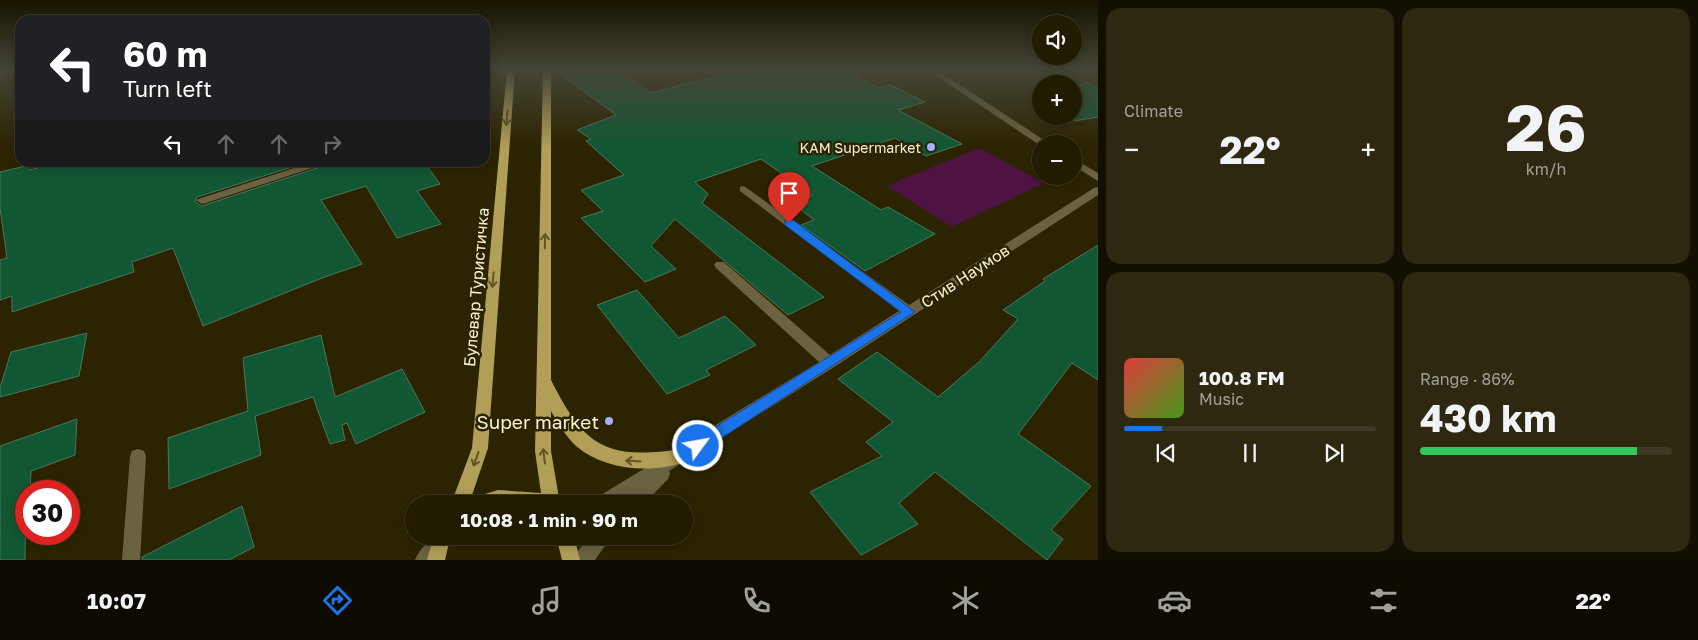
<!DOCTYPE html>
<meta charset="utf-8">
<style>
body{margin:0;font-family:"Golos Text",sans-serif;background:#2d280f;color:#f1f3f6;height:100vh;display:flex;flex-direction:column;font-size:19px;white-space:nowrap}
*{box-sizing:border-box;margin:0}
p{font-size:16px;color:#a2a199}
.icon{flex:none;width:28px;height:28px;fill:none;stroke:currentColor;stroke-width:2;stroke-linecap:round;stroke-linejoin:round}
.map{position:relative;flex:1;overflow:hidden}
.side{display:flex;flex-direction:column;gap:8px;padding:8px;background:#120f00;width:600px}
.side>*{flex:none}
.top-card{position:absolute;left:15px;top:15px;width:475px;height:152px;border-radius:15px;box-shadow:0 2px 12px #0003,0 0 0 1px #3e3922;background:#202124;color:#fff;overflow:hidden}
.fabs{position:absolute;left:1032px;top:15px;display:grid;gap:10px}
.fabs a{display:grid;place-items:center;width:50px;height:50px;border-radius:50%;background:#211b00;box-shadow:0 2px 12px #0003,0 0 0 1px #3e3922;font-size:25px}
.speed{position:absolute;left:15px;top:480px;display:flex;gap:10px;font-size:25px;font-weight:700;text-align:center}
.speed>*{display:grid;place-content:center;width:65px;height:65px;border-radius:50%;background:#211b00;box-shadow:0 2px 12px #0003,0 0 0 1px #3e3922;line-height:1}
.speed .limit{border:8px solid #d22;background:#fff;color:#111}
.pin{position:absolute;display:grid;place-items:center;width:42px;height:42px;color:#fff;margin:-51px -21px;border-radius:50% 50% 50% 0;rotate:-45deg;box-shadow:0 0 5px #0007}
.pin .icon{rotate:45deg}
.me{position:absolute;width:55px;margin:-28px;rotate:58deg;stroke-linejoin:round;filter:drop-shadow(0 0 4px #0008)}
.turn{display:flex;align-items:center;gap:18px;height:105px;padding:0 25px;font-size:22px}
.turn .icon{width:65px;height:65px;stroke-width:2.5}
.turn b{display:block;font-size:35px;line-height:42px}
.lanes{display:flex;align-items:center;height:48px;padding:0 25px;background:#0003;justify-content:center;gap:25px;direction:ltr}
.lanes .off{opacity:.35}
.big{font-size:38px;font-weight:700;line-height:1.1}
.side .card{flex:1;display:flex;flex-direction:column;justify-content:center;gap:8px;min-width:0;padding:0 18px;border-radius:15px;background:#2d280f}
.side .dial{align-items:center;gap:0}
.dial b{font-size:65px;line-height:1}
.song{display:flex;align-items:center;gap:15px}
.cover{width:60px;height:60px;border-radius:8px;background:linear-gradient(135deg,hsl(0 70% 55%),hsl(100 70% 35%))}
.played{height:5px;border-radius:2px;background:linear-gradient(90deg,#1a73e8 15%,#3e3922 15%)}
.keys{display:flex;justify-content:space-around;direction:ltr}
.heat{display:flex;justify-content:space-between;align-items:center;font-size:28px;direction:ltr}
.charge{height:8px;border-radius:4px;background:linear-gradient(90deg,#34c759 86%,#3e3922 0)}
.side .tiles{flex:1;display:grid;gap:8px;grid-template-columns:repeat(2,1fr)}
.trip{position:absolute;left:405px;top:495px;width:288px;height:50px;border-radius:25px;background:#211b00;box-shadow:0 2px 12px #0003,0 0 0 1px #3e3922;font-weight:700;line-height:50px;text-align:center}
.menu{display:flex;height:80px;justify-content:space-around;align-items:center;background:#0d0b00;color:#a2a199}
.menu .icon{width:35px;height:35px}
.menu .selected{color:#1a73e8}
.menu b{font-size:22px;color:#f1f3f6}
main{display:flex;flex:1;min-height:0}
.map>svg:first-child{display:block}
.green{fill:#4e1343}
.building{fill:#125734;stroke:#49785b}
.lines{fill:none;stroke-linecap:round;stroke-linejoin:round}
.minor{fill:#6a6241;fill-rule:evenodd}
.major{fill:#b19f58;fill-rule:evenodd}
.oneway{stroke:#615523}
.route{fill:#1a73e8;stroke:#114b97}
.poi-dot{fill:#a5b1fc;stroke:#2c2400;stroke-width:2}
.labels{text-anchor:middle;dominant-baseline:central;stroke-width:5;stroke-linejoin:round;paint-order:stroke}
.far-poi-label{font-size:14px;fill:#f8f2d8;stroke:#2c2400;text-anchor:end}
.street-label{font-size:16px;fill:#f8f2d8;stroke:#2c2400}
.near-poi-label{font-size:19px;fill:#f8f2d8;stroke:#2c2400;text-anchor:end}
</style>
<main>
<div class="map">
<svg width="1098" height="560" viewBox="0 0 1098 560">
<rect width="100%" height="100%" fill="#2c2400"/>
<path class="green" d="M979 148 1044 183 952 227 887 186Z"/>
<g class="building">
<path d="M553 69H616L651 93 743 69H842L878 88 891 85 925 102 898 110 962 144 926 156 895 138 812 166 881 210 888 207 935 234 865 271 801 225 814 220 791 202 813 195 761 159 695 182 708 194 702 203 824 297 788 315 675 219 651 246 676 269 645 282 581 218 603 211 581 190 624 175 586 141 591 139 577 130 616 115Z"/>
<path d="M1086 82 1098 87V117L1074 121V88Z"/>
<path d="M59 162 305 163 197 197 195 202 202 206 332 163 424 162 440 184 417 191 441 224 397 238 366 186 321 200 362 264 322 278 203 326 173 248 132 262 134 272 12 312V296L0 300V260L7 258 0 208V172L30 165V170Z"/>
<path d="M1098 245V380L1072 363 1018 434 1091 486 1051 530 1063 539 1047 560 935 472 899 503 918 524 861 555 810 492 882 456 866 442 893 422 838 379 877 352 938 397 979 362 1018 319 1003 310 1045 281 1043 279Z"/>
<path d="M637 290 679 338 725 316 756 345 706 370 710 375 667 394 597 305Z"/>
<path d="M87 333 79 376 0 397V388L11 352Z"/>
<path d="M321 335 335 397 402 369 425 412 356 444 347 423 342 425 345 440 330 444 313 397 255 416 261 455 169 489 168 438 248 411 243 358Z"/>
<path d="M77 419 75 455 31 471 30 491H26L25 560H0V446Z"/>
<path d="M242 506 254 547 229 560H142V557Z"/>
</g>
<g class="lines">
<g class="minor">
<path d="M926 69H936L1050 144H1041V146Z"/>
<path d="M1074 159 1098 173V181L1074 166Z"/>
<path d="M313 162H330L206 203 202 204 197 201 198 199Z"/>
<path d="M744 186 909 305 1094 188 1098 187V195L834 367 669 471 670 474 668 479 644 504H623L626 499 618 504H593L596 498 819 362 716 268 714 265 716 262H724L830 355 899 311 740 191V187Z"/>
<path d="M138 449 144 451 146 456 140 560H122L130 456 132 451Z"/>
<path d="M438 536 445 539 448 545 445 551 437 560H415C419 550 428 540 438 536Z"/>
<path d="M591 536H612L595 560H574L576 553Z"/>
</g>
<g class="major">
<path d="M507 69H515L488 448 469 504H451L472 448Z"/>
<path d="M543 69H551V380C585 448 607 460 682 449L688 451 690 456 688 461C653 474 605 471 576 446 566 436 558 424 551 411V451L560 504H469L472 498 498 490 541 493 535 451Z"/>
<path d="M434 536H453L448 547 445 560H427Z"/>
<path d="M556 536H574L580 560H562Z"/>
</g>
</g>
<defs><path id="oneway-shaft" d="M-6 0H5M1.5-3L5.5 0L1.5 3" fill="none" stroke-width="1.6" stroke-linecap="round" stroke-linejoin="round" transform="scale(1.25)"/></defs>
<g class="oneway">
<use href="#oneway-shaft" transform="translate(507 118) rotate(95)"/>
<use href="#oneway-shaft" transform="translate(545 241) rotate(-89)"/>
<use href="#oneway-shaft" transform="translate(493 280) rotate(95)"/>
<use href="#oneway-shaft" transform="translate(544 456) rotate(-97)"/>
<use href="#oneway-shaft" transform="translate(476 459) rotate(110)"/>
<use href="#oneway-shaft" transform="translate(633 461) rotate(-176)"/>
</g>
<linearGradient id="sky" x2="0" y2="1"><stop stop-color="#181400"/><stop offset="0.47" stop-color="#454537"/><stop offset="1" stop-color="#454537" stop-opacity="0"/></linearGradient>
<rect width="1098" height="148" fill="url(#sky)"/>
<path class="route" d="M785 220H793L915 312 703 450 698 452 693 450 691 446 693 441 901 312 785 225Z"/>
<g class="poi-dot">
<circle cx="931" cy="147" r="5"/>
<circle cx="609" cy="421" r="5"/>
</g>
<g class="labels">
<g class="far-poi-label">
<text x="921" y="147">KAM Supermarket</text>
</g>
<g class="street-label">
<text transform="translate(965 276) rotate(-33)">Стив Наумов</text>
<text transform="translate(476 287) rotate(-85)">Булевар Туристичка</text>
</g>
<g class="near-poi-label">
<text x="599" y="421">Super market</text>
</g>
</g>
</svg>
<div class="fabs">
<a><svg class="icon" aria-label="sound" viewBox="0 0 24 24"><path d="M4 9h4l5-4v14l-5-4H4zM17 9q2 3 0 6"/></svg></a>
<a>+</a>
<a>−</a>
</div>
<div class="speed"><div class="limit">30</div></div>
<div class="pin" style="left:789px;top:223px;background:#d93025"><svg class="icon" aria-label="arrive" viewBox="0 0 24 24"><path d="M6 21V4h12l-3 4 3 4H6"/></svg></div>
<svg class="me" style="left:698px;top:446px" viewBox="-20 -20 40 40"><circle r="17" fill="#1a73e8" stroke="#fff" stroke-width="3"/><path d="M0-11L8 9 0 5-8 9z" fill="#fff"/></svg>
<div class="trip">10:08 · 1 min · 90 m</div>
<div class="top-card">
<div class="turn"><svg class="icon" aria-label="left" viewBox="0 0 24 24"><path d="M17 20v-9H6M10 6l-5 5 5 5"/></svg><div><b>60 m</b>Turn left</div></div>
<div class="lanes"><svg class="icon" aria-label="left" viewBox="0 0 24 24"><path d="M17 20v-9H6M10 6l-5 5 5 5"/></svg><svg class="icon off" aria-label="ahead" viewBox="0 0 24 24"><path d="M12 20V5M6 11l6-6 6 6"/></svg><svg class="icon off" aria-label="ahead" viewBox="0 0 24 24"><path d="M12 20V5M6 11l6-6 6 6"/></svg><svg class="icon off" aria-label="right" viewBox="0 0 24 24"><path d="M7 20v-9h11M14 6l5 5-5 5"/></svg></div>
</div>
</div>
<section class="side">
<div class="tiles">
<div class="card"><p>Climate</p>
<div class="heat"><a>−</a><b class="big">22°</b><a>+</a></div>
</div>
<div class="card dial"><b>26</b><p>km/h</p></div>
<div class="card">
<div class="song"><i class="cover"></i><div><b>100.8 FM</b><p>Music</p></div></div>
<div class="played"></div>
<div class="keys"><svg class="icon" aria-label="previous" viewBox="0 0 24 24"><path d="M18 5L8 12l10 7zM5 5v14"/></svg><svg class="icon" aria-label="pause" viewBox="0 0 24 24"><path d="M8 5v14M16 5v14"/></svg><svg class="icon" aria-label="next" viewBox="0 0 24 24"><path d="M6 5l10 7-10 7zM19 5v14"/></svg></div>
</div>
<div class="card"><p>Range · 86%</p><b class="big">430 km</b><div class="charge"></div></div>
</div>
</section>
</main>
<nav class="menu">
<b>10:07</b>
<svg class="icon selected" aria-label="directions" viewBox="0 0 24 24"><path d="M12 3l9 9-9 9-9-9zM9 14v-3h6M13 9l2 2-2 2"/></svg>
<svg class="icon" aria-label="music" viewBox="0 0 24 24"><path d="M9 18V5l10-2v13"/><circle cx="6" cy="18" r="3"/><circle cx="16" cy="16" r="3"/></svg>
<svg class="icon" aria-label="phone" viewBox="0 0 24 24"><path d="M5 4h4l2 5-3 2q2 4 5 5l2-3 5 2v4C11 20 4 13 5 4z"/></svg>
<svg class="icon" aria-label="climate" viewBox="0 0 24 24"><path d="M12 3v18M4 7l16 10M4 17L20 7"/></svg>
<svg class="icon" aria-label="car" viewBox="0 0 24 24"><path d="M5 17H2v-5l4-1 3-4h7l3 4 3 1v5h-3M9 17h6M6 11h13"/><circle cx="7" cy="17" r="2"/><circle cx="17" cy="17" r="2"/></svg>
<svg class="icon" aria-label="filters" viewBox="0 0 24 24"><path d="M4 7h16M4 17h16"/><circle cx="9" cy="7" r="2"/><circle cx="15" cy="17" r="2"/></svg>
<b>22°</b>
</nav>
